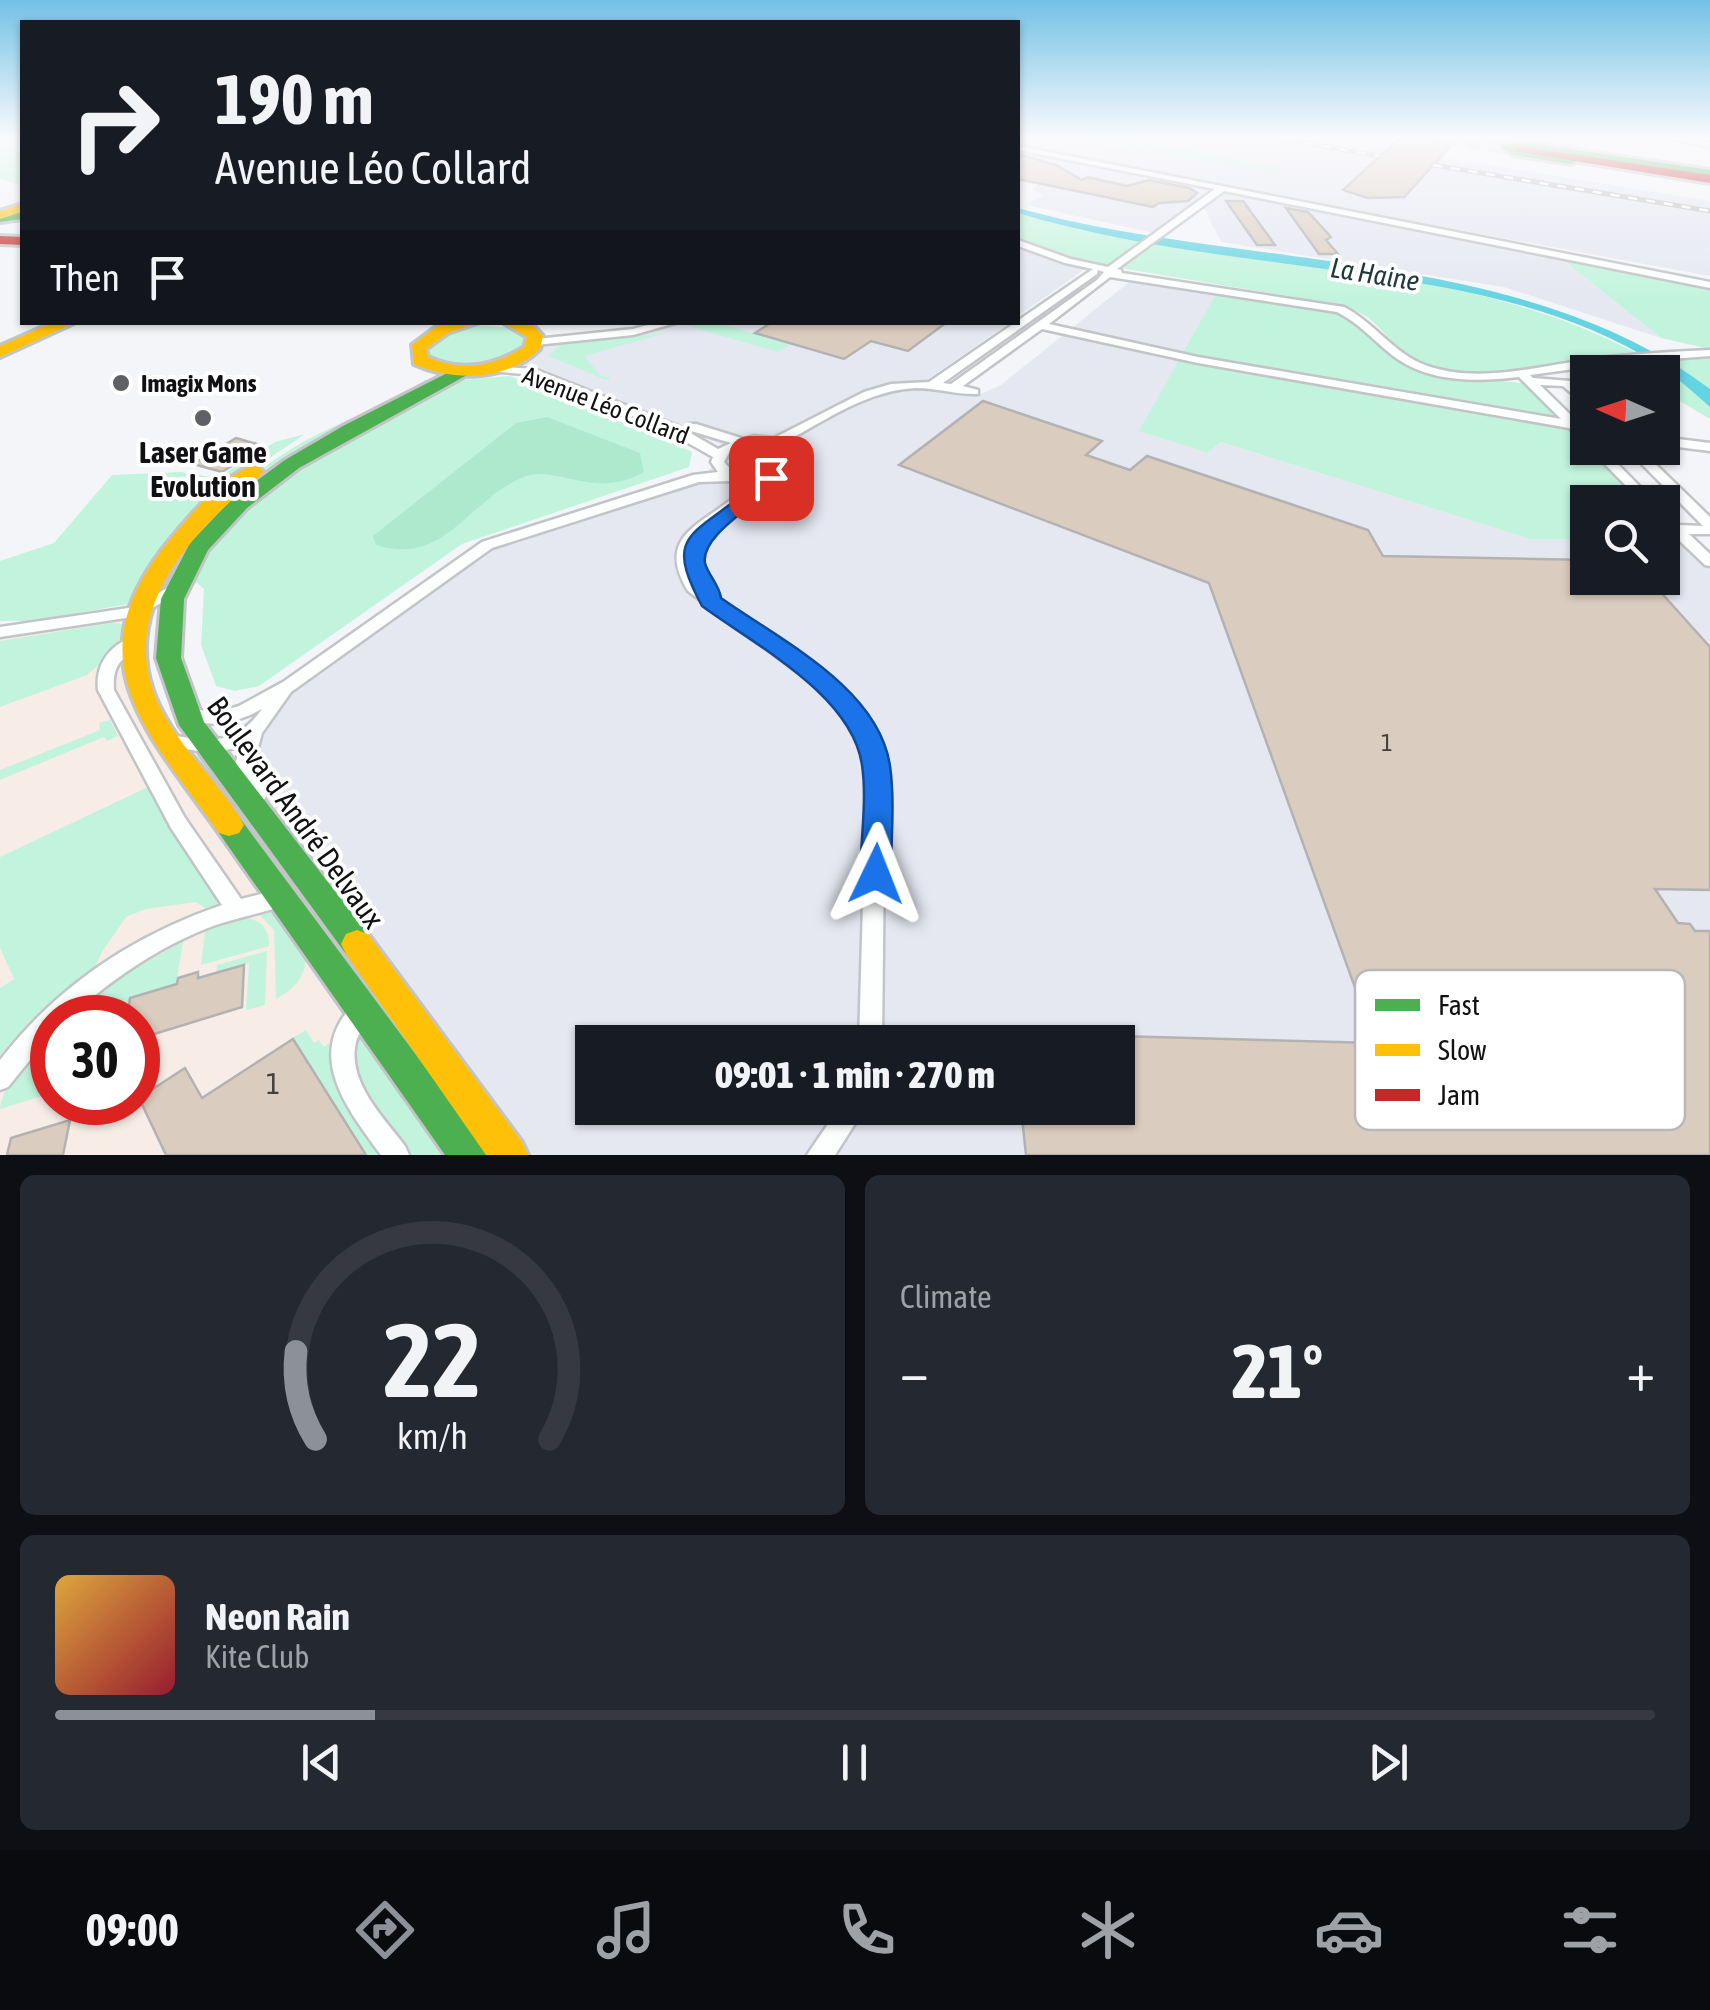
<!DOCTYPE html>
<meta charset="utf-8">
<style>
body{margin:0;font-family:"Asap Condensed",sans-serif;background:#242831;color:#f1f3f6;height:100vh;display:flex;flex-direction:column;font-size:38px;white-space:nowrap}
*{box-sizing:border-box;margin:0}
p{font-size:32px;color:#9ea1a6}
.icon{flex:none;width:55px;height:55px;fill:none;stroke:currentColor;stroke-width:2;stroke-linecap:round;stroke-linejoin:round}
.map{position:relative;height:1155px;overflow:hidden}
.panel{display:flex;flex-direction:column;gap:20px;padding:20px;background:#0d0f14;flex:1}
.panel>*{flex:none}
.guide{position:absolute;left:20px;top:20px;width:1000px;height:305px;border-radius:0px;box-shadow:0 2px 8px #0004;background:#171b24;color:#f1f3f6;overflow:hidden}
.needle{width:65px;rotate:273deg}
.tools{position:absolute;left:1570px;top:355px;display:grid;gap:20px}
.tools a{display:grid;place-items:center;width:110px;height:110px;border-radius:0px;background:#171b24;box-shadow:0 2px 8px #0004;font-size:50px}
.speed{position:absolute;left:30px;top:995px;display:flex;gap:20px;font-size:50px;font-weight:700;text-align:center}
.speed>*{display:grid;place-content:center;width:130px;height:130px;border-radius:50%;background:#171b24;box-shadow:0 2px 8px #0004;line-height:1}
.speed .limit{border:15px solid #d22;background:#fff;color:#111}
.pin{position:absolute;display:grid;place-items:center;width:85px;height:85px;color:#fff;margin:-42px;border-radius:20px;box-shadow:0 5px 15px #0006}
.me{position:absolute;width:110px;margin:-55px;rotate:2deg;stroke-linejoin:round;filter:drop-shadow(0 0 8px #0008)}
.turn{display:flex;align-items:center;gap:35px;height:210px;padding:0 30px;font-size:45px}
.turn .icon{width:130px;height:130px;stroke-width:2.5}
.turn b{display:block;font-size:70px;line-height:85px}
.then{display:flex;align-items:center;height:95px;padding:0 30px;background:#0003;gap:20px;font-size:38px}
.big{font-size:75px;font-weight:800;line-height:1.1}
.panel .card{flex:1;display:flex;flex-direction:column;justify-content:center;gap:15px;min-width:0;padding:0 35px;border-radius:15px;background:#242831}
.panel .dial{align-items:center;gap:0}
.dial svg{height:260px;overflow:visible;fill:none;stroke:#363941;stroke-width:7;stroke-linecap:round;text-anchor:middle}
.dial text{fill:#f1f3f6;stroke:none}
.song{display:flex;align-items:center;gap:30px}
.cover{width:120px;height:120px;border-radius:15px;background:linear-gradient(135deg,hsl(40 70% 55%),hsl(350 70% 35%))}
.played{height:10px;border-radius:5px;background:linear-gradient(90deg,#8c9099 20%,#363941 20%)}
.keys{display:flex;justify-content:space-around;direction:ltr}
.heat{display:flex;justify-content:space-between;align-items:center;font-size:55px;direction:ltr}
.panel .tiles{flex:1;display:grid;gap:20px;grid-template-columns:1fr 1fr}
.card:last-child{grid-column:span 2}
.trip{position:absolute;left:575px;top:1025px;width:560px;height:100px;border-radius:0px;background:#171b24;box-shadow:0 2px 8px #0004;font-weight:800;line-height:100px;text-align:center}
.dock{display:flex;height:160px;justify-content:space-around;align-items:center;background:#090b0e;color:#9ea1a6}
.dock .icon{width:70px;height:70px}
.dock .selected{color:#8c9099}
.dock b{font-size:45px;color:#f1f3f6}
.map>svg:first-child{display:block}
.built{fill:#e5e7f1;fill-rule:evenodd}
.industrial{fill:#f7ede6;fill-rule:evenodd}
.green{fill:#c2f4dd}
.forest{fill:#aee9ce}
.water{fill:#64d4e2}
.building{fill:#dacdbf;stroke:#b3b2b3;stroke-width:2.5}
.lines{fill:none;stroke-linecap:round;stroke-linejoin:round}
.highway-tunnel{stroke:#d2d3d7;stroke-width:15;stroke-dasharray:15 8;stroke-linecap:butt}
.street-casing{stroke:#c3c4c7;stroke-width:5}
.fast-casing{stroke:#c3c4c7;stroke-width:6}
.slow-casing{stroke:#c3c4c7;stroke-width:6}
.jam-casing{stroke:#c3c4c7;stroke-width:6}
.street{fill:#fdfefe;fill-rule:evenodd}
.fast{fill:#4caf50;fill-rule:evenodd}
.slow{fill:#ffc107;fill-rule:evenodd}
.jam{fill:#c62828;fill-rule:evenodd}
.rail-casing{stroke:#bbbbbd;stroke-width:5}
.rail{stroke:#fff;stroke-width:2.5;stroke-dasharray:9;stroke-linecap:butt}
.route{fill:#1a73e8;stroke:#114b97;stroke-width:2.5}
.poi-dot{fill:#606164;stroke:#fff;stroke-width:4}
.labels{text-anchor:middle;dominant-baseline:central;stroke-width:8;stroke-linejoin:round;paint-order:stroke}
.far-poi-label{font-size:25px;font-weight:bold;fill:#111114;stroke:#fff;text-anchor:start}
.far-street-label{font-size:25px;fill:#111114;stroke:#fff}
.number-label{font-size:25px;fill:#43403f}
.far-water-label{font-size:28px;font-style:italic;fill:#1f383b;stroke:#fff}
.poi-label{font-size:30px;font-weight:bold;fill:#111114;stroke:#fff}
.street-label{font-size:30px;fill:#111114;stroke:#fff}
.near-number-label{font-size:30px;fill:#43403f}
.key{fill:#fff;stroke:#b8b8b8;stroke-width:2.5}
.key-label{font-size:28px;fill:#111114}
</style>
<div class="map">
<svg width="1710" height="1155" viewBox="0 0 1710 1155">
<rect width="100%" height="100%" fill="#f4f5f9"/>
<g class="built">
<path d="M1018 137H1316L1710 201V276L1334 207 1553 252 1661 338 1504 287 1221 242 1202 204 1158 234 1032 206 1029 202 1043 196 1032 189 1038 185 1018 181Z"/>
<path d="M1018 244 1065 261 1088 267 1018 316Z"/>
<path d="M1133 279 1218 290 1140 431 1208 453 1221 442 1530 539 1587 540 1588 578H1662L1663 542H1687L1710 562V1155H509L271 825 245 758 295 689 491 548 700 482 727 447 514 361 536 342 633 332 674 322 1009 323 928 379 981 394 1001 385ZM592 1042H1118V1108H592Z"/>
</g>
<path class="industrial" d="M137 598 122 656 123 675 137 717 266 908 281 917 298 939 306 960 336 1004 454 1155H0V626L118 608ZM52 1018H138V1102H52Z"/>
<g class="green">
<path d="M0 137H22V186L0 179Z"/>
<path d="M1067 137H1120L1280 168 1279 174Z"/>
<path d="M1018 213 1079 230 1148 241 1112 268 1061 257 1018 241Z"/>
<path d="M1157 243C1318 269 1491 276 1638 354 1570 362 1484 390 1417 360 1398 352 1387 334 1371 320 1360 310 1343 307 1329 303L1120 268Z"/>
<path d="M1553 252 1710 285V349L1661 338Z"/>
<path d="M1218 290 1346 314 1385 352 1421 371 1528 384 1644 502H1588L1587 540 1530 539 1221 442 1208 453 1139 431Z"/>
<path d="M694 322 717 323 791 344 778 352 688 326Z"/>
<path d="M472 325 516 328 527 340 525 347C499 367 454 377 426 356L430 341Z"/>
<path d="M666 333 585 356 599 375 611 378 606 380 548 356 560 345Z"/>
<path d="M1710 358V419L1663 391 1662 372H1631L1624 365Z"/>
<path d="M510 376 686 449 692 452 689 467 462 544 259 686 235 691 216 686 201 645 204 589 197 583 185 581 218 529 303 456 448 381Z"/>
<path d="M425 380 439 381 293 458 174 569 163 589 149 599C186 530 246 471 316 435 352 417 393 403 425 380Z"/>
<path d="M305 434 240 478 129 604 31 621H0V561L54 543 112 475 181 472 212 477 225 473 275 442Z"/>
<path d="M757 445 780 450 785 459C772 476 749 477 731 465L735 452Z"/>
<path d="M111 623 125 624 126 641 87 675 0 707V641Z"/>
<path d="M110 720 118 736 107 741 104 737 0 780V770L100 730 99 723Z"/>
<path d="M189 756H207L489 1155Z"/>
<path d="M150 786 223 905 210 912 196 902 146 909 126 917 102 952 90 978 35 1024 29 1022 0 1055V988L14 979 0 948V857Z"/>
<path d="M266 908C306 931 325 974 276 999L274 930 255 910Z"/>
<path d="M247 918C263 921 269 930 269 946L201 965 205 931Z"/>
<path d="M183 941 176 984 129 998 127 1017 68 1018 110 983Z"/>
<path d="M267 951 265 1005 246 1010 249 963 216 973 217 965Z"/>
<path d="M356 1028 454 1155H409L348 1062Z"/>
<path d="M306 1030 314 1043 319 1040 324 1047 335 1039 332 1064 337 1078 387 1155H365L291 1039Z"/>
<path d="M52 1032V1093L0 1109C2 1083 34 1050 52 1032Z"/>
</g>
<path class="forest" d="M547 417 640 453 644 472C593 501 557 464 524 477 468 499 446 567 376 545L373 536 516 423Z"/>
<path class="water" d="M1018 208C1239 270 1522 246 1710 389V407C1693 392 1676 376 1657 364 1566 306 1458 288 1354 273 1242 257 1126 246 1018 213Z"/>
<g class="building">
<path d="M1428 138 1450 147 1404 197 1368 198 1343 190 1399 139Z"/>
<path d="M1018 154 1056 165 1082 180 1087 177 1127 186 1149 180 1189 188 1197 193 1188 201 1159 203 1153 207 1018 179Z"/>
<path d="M1226 201H1243L1275 245H1257Z"/>
<path d="M1286 208 1308 212 1331 237 1326 240 1338 254H1319Z"/>
<path d="M772 322H947L908 351 871 341 844 359 755 333Z"/>
<path d="M983 401 1102 441 1086 455 1130 470 1147 456 1368 530 1383 556 1588 560V578H1648L1710 647V890L1655 889 1678 923 1690 924 1695 931H1710V1155H1026L1021 1108H1118V1036L1375 1043 1209 583 899 465Z"/>
<path d="M236 438 264 446 222 472 193 464Z"/>
<path d="M244 965 242 1007 138 1039V1018H127L130 998 177 984 178 978 198 972V978Z"/>
<path d="M293 1039 366 1155H166L139 1098 185 1068 202 1098Z"/>
<path d="M70 1120 63 1155H7L11 1138Z"/>
</g>
<g class="lines">
<path class="highway-tunnel" d="M1444 137 1517 149"/>
<defs>
<g id="street">
<path d="M1661 137H1679L1710 143V147Z"/>
<path d="M1018 146 1710 282V288L1224 191 1117 269 1121 270 1122 273 1344 307C1374 322 1393 353 1425 365 1476 384 1534 367 1586 360 1627 354 1669 352 1710 350V356L1618 363 1530 375 1533 378 1570 381 1588 397V407L1563 386 1540 385 1588 432V444L1569 428 1198 363 1042 329 963 386 978 390V394C958 395 937 388 916 388 868 390 826 420 785 442L800 453 799 467 780 479 752 484 751 497 705 533 707 536 700 562 717 598 842 688 872 725 885 765 882 1042H859L867 765 855 727 830 696 688 591C654 535 703 525 739 493V487L731 481 699 482 492 548 291 692 262 733 253 765 267 794 265 799 258 801 251 799 235 765 240 747 211 753 160 745 157 740 160 735 166 734C208 742 235 747 262 709 235 724 198 732 173 709L176 705 182 703 204 711 219 712 239 706 283 682 482 542 693 475 718 472 711 462 713 457C657 424 595 398 533 376 518 371 501 375 487 368L489 366 534 369 678 426 718 449 731 443 688 430V424H696L744 439 754 436 774 438 864 392 891 384 929 382 1093 269 1065 263 1018 246V240L1071 259 1108 267 1215 189 1018 150ZM1098 270 1104 272 1097 280 951 384 943 383 1097 274ZM1110 277 1337 312C1359 323 1373 340 1392 355 1428 383 1476 382 1519 377L1561 419 1198 357 1049 324ZM755 444 773 445 788 455V463C767 479 741 483 724 462L729 453Z"/>
<path d="M659 322H679L633 335 536 345 531 342 536 339 633 329Z"/>
<path d="M1662 437 1710 443V451L1662 445Z"/>
<path d="M1589 448H1602L1655 502H1642Z"/>
<path d="M1626 448H1639L1710 517V534H1689L1710 554V566L1705 565 1662 524V512L1679 525 1703 526Z"/>
<path d="M174 584 182 589 179 592 139 616 0 637V627L135 607Z"/>
<path d="M134 636 142 641C125 660 112 660 114 690L185 818 241 899 281 889 288 892 291 898 288 904C264 913 238 917 213 926 159 946 111 980 68 1018H52V1033L8 1087 0 1090V1060C57 986 134 935 222 905L171 828 98 690C95 664 110 645 134 636Z"/>
<path d="M361 1002 369 1005 372 1012C367 1024 356 1034 355 1048 350 1085 385 1119 405 1146L409 1155H381C355 1119 314 1070 339 1024 344 1014 351 1006 361 1002Z"/>
<path d="M839 1108H865L835 1155H807Z"/>
</g>
<g id="fast">
<path d="M1501 144H1537L1710 170V178L1537 150H1521L1577 161 1571 164 1513 155 1501 148Z"/>
<path d="M22 211V219L0 222V214Z"/>
<path d="M461 366 470 371 467 375 299 468 247 508 208 550 184 599 181 658 204 722 368 934 373 944 368 954 357 958 346 954 179 725 156 658 161 599 190 543 232 499 285 460 343 426Z"/>
<path d="M229 814 239 817 481 1142 487 1155H445L219 833 214 825 219 817Z"/>
</g>
<g id="slow">
<path d="M22 204V212L0 219V211Z"/>
<path d="M54 322H76L0 357V346Z"/>
<path d="M452 322H480L448 333 426 349 428 357C462 373 494 366 524 347L527 337 502 322 532 324 543 336 540 349C507 381 454 382 414 364L412 345 436 327Z"/>
<path d="M253 466 260 468 263 472 260 476C184 538 105 624 170 725 192 760 224 789 244 825L239 833 229 836 219 833C141 724 69 654 178 530 196 509 225 474 253 466Z"/>
<path d="M357 930 368 934 522 1142 528 1155H486L346 954 341 944 346 934Z"/>
</g>
<g id="jam">
<path d="M1517 146 1710 175V183L1513 151Z"/>
<path d="M0 236 22 237V245L0 244Z"/>
</g>
</defs>
<use href="#street" class="street-casing"/>
<use href="#fast" class="fast-casing"/>
<use href="#slow" class="slow-casing"/>
<use href="#jam" class="jam-casing"/>
<use href="#street" class="street"/>
<use href="#fast" class="fast"/>
<use href="#slow" class="slow"/>
<use href="#jam" class="jam"/>
<defs>
<g id="rail">
<path d="M1268 137 1380 156"/>
<path d="M1433 165 1710 211"/>
</g>
</defs>
<use href="#rail" class="rail-casing"/>
<use href="#rail" class="rail"/>
</g>
<linearGradient id="sky" x2="0" y2="1"><stop stop-color="#73c1e6"/><stop offset="0.46" stop-color="#fafafc"/><stop offset="1" stop-color="#fafafc" stop-opacity="0"/></linearGradient>
<rect width="1710" height="299" fill="url(#sky)"/>
<path class="route" d="M771 472 781 478C762 502 700 534 705 563 708 575 719 584 721 598 780 640 879 688 890 766 895 800 891 839 891 874L887 883 876 886 865 883 860 874C861 839 867 799 862 765 852 695 755 645 702 606 665 537 689 537 741 496 751 488 758 476 771 472Z"/>
<g class="poi-dot">
<circle cx="121" cy="383" r="10"/>
<circle cx="203" cy="418" r="10"/>
</g>
<g class="labels">
<g class="far-poi-label">
<text x="141" y="383">Imagix Mons</text>
</g>
<g class="far-street-label">
<text transform="translate(606 405) rotate(21)">Avenue Léo Collard</text>
</g>
<g class="number-label">
<text x="1387" y="742">1</text>
</g>
<g class="far-water-label">
<text transform="translate(1375 274) rotate(9)">La Haine</text>
</g>
<g class="poi-label">
<text x="203" y="452">Laser Game<tspan x="203" dy="34">Evolution</tspan></text>
</g>
<g class="street-label">
<text transform="translate(296 812) rotate(54)">Boulevard André Delvaux</text>
</g>
<g class="near-number-label">
<text x="273" y="1083">1</text>
</g>
</g>
<rect x="1355" y="970" width="330" height="160" rx="15" class="key"/>
<rect x="1375" y="999" width="45" height="12" fill="#4caf50"/>
<rect x="1375" y="1044" width="45" height="12" fill="#ffc107"/>
<rect x="1375" y="1089" width="45" height="12" fill="#c62828"/>
<g class="key-label">
<text x="1438" y="1015">Fast</text>
<text x="1438" y="1060">Slow</text>
<text x="1438" y="1105">Jam</text>
</g>
</svg>
<div class="tools">
<a><svg class="needle" viewBox="-14 -14 28 28"><path d="M0-13l5 13h-10z" fill="#e53935"/><path d="M0 13l5-13h-10z" fill="#9ea1a6"/></svg></a>
<a><svg class="icon" aria-label="search" viewBox="0 0 24 24"><circle cx="10" cy="10" r="6"/><path d="M15 15l6 6"/></svg></a>
</div>
<div class="speed"><div class="limit">30</div></div>
<div class="pin" style="left:771px;top:478px;background:#d93025"><svg class="icon" aria-label="arrive" viewBox="0 0 24 24"><path d="M6 21V4h12l-3 4 3 4H6"/></svg></div>
<svg class="me" style="left:876px;top:874px" viewBox="-20 -20 40 40"><path d="M0-17L14 15 0 8-14 15z" fill="#1a73e8" stroke="#fff" stroke-width="4"/></svg>
<div class="trip">09:01 · 1 min · 270 m</div>
<div class="guide">
<div class="turn"><svg class="icon" aria-label="right" viewBox="0 0 24 24"><path d="M7 20v-9h11M14 6l5 5-5 5"/></svg><div><b>190 m</b>Avenue Léo Collard</div></div>
<div class="then">Then<svg class="icon" aria-label="arrive" viewBox="0 0 24 24"><path d="M6 21V4h12l-3 4 3 4H6"/></svg></div>
</div>
</div>
<section class="panel">
<div class="tiles">
<div class="card dial"><svg viewBox="0 0 100 80">
<path d="M14 69A42 42 0 1 1 86 69"/>
<path d="M14 69A42 42 0 0 1 8 42" stroke="#8c9099"/>
<text x="50" y="56" font-size="32" font-weight="700">22</text>
<text x="50" y="72" font-size="11">km/h</text>
</svg></div>
<div class="card"><p>Climate</p>
<div class="heat"><a>−</a><b class="big">21°</b><a>+</a></div>
</div>
<div class="card">
<div class="song"><i class="cover"></i><div><b>Neon Rain</b><p>Kite Club</p></div></div>
<div class="played"></div>
<div class="keys"><svg class="icon" aria-label="previous" viewBox="0 0 24 24"><path d="M18 5L8 12l10 7zM5 5v14"/></svg><svg class="icon" aria-label="pause" viewBox="0 0 24 24"><path d="M8 5v14M16 5v14"/></svg><svg class="icon" aria-label="next" viewBox="0 0 24 24"><path d="M6 5l10 7-10 7zM19 5v14"/></svg></div>
</div>
</div>
</section>
<nav class="dock">
<b>09:00</b>
<svg class="icon selected" aria-label="directions" viewBox="0 0 24 24"><path d="M12 3l9 9-9 9-9-9zM9 14v-3h6M13 9l2 2-2 2"/></svg>
<svg class="icon" aria-label="music" viewBox="0 0 24 24"><path d="M9 18V5l10-2v13"/><circle cx="6" cy="18" r="3"/><circle cx="16" cy="16" r="3"/></svg>
<svg class="icon" aria-label="phone" viewBox="0 0 24 24"><path d="M5 4h4l2 5-3 2q2 4 5 5l2-3 5 2v4C11 20 4 13 5 4z"/></svg>
<svg class="icon" aria-label="climate" viewBox="0 0 24 24"><path d="M12 3v18M4 7l16 10M4 17L20 7"/></svg>
<svg class="icon" aria-label="car" viewBox="0 0 24 24"><path d="M5 17H2v-5l4-1 3-4h7l3 4 3 1v5h-3M9 17h6M6 11h13"/><circle cx="7" cy="17" r="2"/><circle cx="17" cy="17" r="2"/></svg>
<svg class="icon" aria-label="filters" viewBox="0 0 24 24"><path d="M4 7h16M4 17h16"/><circle cx="9" cy="7" r="2"/><circle cx="15" cy="17" r="2"/></svg>
</nav>
